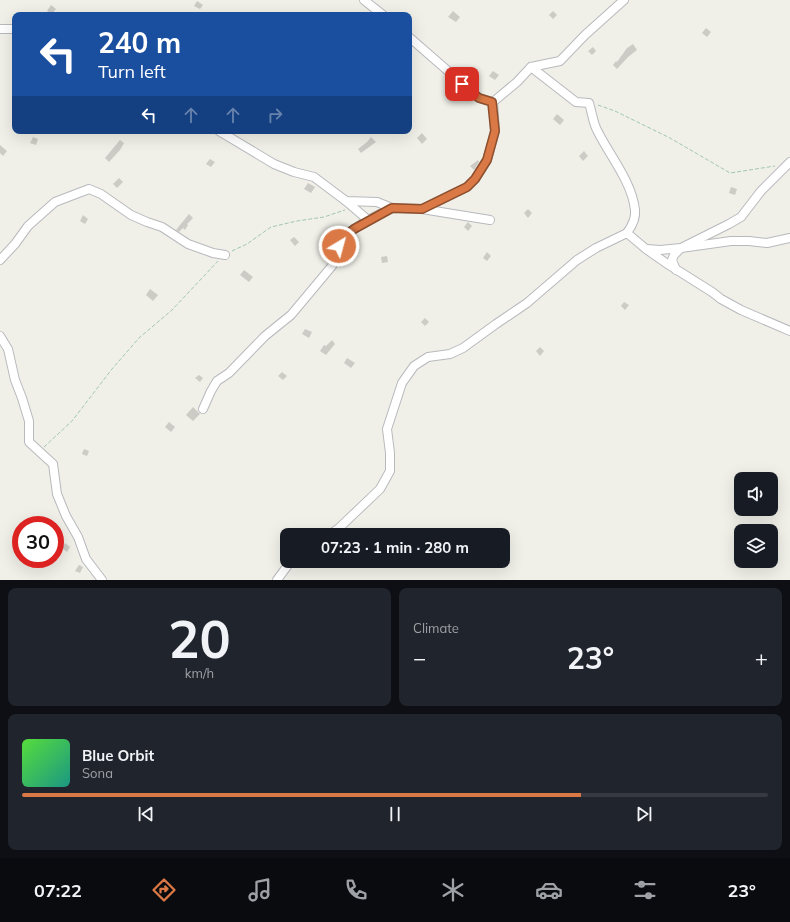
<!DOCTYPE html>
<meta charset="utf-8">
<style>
body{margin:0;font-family:Mulish,sans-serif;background:#20242c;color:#f1f3f6;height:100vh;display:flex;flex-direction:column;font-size:15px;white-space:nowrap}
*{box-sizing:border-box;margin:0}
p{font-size:13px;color:#9ea1a6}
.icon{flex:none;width:22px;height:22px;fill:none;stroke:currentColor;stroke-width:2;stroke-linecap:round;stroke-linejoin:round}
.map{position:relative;height:580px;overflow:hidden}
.drawer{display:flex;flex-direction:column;gap:8px;padding:8px;background:#0d0f14;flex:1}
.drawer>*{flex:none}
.guide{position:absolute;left:12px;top:12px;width:400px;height:122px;border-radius:8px;box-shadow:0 4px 16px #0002;background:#1a4fa0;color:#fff;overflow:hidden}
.tools{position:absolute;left:734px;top:472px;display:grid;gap:8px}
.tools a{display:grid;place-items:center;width:44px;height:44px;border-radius:8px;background:#171b24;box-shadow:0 4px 16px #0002;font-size:20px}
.speed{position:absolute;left:12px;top:516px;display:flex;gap:8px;font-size:20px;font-weight:700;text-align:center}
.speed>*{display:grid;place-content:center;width:52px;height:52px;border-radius:50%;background:#171b24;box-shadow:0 4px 16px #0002;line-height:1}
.speed .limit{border:6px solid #d22;background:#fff;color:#111}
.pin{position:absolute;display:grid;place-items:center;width:34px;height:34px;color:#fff;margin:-17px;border-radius:8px;box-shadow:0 2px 6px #0006}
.me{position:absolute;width:44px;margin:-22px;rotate:37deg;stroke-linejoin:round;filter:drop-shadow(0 0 3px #0008)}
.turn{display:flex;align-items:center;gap:14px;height:84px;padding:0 20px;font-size:18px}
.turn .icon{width:52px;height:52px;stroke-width:2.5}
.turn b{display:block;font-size:28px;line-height:34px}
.lanes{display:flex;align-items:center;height:38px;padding:0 20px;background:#0003;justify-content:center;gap:20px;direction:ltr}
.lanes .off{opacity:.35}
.big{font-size:30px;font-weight:700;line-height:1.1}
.drawer .tile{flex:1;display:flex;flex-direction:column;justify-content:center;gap:6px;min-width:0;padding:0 14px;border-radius:8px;background:#20242c}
.drawer .dial{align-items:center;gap:0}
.dial b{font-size:52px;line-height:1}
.song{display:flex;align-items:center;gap:12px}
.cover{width:48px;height:48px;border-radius:6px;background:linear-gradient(135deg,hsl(110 70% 55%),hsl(170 70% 35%))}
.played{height:4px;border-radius:2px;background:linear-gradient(90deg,#da7945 75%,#363941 75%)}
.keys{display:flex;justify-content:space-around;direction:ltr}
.heat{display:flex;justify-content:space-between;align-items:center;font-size:22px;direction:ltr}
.drawer .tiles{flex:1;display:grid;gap:8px;grid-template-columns:1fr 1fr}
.tile:last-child{grid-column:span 2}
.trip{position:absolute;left:280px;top:528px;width:230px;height:40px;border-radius:8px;background:#171b24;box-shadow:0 4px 16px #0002;font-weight:700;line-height:40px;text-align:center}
.dock{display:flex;height:64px;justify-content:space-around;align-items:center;background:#090b0e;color:#9ea1a6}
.dock .icon{width:28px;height:28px}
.dock .active{color:#da7945}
.dock b{font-size:18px;color:#f1f3f6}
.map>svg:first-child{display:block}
.building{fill:#cccbc5}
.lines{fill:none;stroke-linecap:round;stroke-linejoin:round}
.minor-casing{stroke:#b8b9bd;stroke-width:10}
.path{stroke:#a1c5b5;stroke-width:1;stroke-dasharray:4 2;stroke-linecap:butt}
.minor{stroke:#fff;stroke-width:8}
.route-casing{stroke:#8e4f2d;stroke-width:10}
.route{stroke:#da7945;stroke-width:7}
</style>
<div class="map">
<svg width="790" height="580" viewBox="0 0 790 580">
<rect width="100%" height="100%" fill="#f0f0e9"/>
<g class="building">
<path d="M197 1 203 5 200 9 194 6Z"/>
<path d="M51 5 56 9 52 14 47 11Z"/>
<path d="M453 11 460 17 456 22 448 17Z"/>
<path d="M553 11 557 15 553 19 549 15Z"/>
<path d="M706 28 711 32 707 37 702 33Z"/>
<path d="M633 44 637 50 628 57 617 69 613 65 616 61 617 62 627 48Z"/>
<path d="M593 47 596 51 592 55 588 51Z"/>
<path d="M493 71 499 75 495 80 489 76Z"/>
<path d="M557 114 564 120 560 125 553 119Z"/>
<path d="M422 133 427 139 422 144 417 138Z"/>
<path d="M33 137 38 139 36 145 30 143Z"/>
<path d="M371 137 376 142 361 153 358 149 367 142Z"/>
<path d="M120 140 124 143 120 150 109 162 105 158Z"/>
<path d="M0 145 7 151 3 156 0 153Z"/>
<path d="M584 151 588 156 583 161 579 156Z"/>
<path d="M210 159 215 162 211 167 206 164Z"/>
<path d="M478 160 479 162 474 170 470 166Z"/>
<path d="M119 178 123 182 117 188 113 184Z"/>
<path d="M308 183 315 187 311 193 304 189Z"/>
<path d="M731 187 737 189 735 195 729 193Z"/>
<path d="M528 209 532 213 528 218 524 213Z"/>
<path d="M189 214 193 218 187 224 188 225 185 230 183 228 179 232 176 230Z"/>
<path d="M83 215 88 219 85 224 80 221Z"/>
<path d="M468 222 472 226 468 231 464 227Z"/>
<path d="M294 237 299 242 295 246 290 240Z"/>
<path d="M487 252 491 256 487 261 483 258Z"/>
<path d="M387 256 388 262 382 263 381 257Z"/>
<path d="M244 270 253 277 249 282 240 275Z"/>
<path d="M150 289 158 295 153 301 146 295Z"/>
<path d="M624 302 629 305 625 310 621 306Z"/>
<path d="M425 318 429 322 425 326 421 322Z"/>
<path d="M305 329 312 332 309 338 302 334Z"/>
<path d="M332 340 335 344 326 355 320 351 324 345 326 346Z"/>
<path d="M540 347 544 351 540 356 536 351Z"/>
<path d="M347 358 355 363 351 368 344 363Z"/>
<path d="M282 372 287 376 283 380 278 376Z"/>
<path d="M199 375 203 378 200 382 195 378Z"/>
<path d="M193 407 200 414 193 421 186 415Z"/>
<path d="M169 422 175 427 171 432 165 427Z"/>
<path d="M84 449 89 451 87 456 82 454Z"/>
<path d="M65 543 70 547 67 552 62 548Z"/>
<path d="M79 565 83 567 80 573 75 571Z"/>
</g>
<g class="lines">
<defs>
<g id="minor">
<path d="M364 0 383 15"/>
<path d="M0 29H15"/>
<path d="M409 37 479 98 493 102 517 82 531 67 560 61 585 35 624 0"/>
<path d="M531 67 576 102 589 103C592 112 593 124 598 132 610 156 632 182 635 210 636 218 632 226 627 233"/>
<path d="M219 131 274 164 294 172 314 177 346 201 377 202 392 208"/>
<path d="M346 201 368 220 392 208 422 209 490 220"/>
<path d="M422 209 467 187 475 179 487 160 495 131 493 102"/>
<path d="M647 249 660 250 681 248 729 224 741 217 761 191 790 162"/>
<path d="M0 260 15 244 28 226 55 202 89 189 101 194 131 215 147 222 162 227 188 244 213 253 225 255"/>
<path d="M676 270 672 260 674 255 681 248 731 241H749L767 243 790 238"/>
<path d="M0 336 8 349 15 380 22 398 29 421V442L53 464 57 494 66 516 78 537 86 559 102 580"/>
<path d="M203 409 211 391 217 381 229 373 265 336 291 315 332 266 342 238 354 229 368 220"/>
<path d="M329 535 339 528 380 489 390 471V453L387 429 402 383 414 366 428 357 450 354 463 348 496 324 527 303 577 260 596 248 627 233 646 249 666 263 712 292 721 299 741 310 790 331"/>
<path d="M277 580 291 561"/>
</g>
</defs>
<use href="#minor" class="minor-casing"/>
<g class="path">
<path d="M598 105 615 111 670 138 730 173 775 166"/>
<path d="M232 251 247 244 271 227 297 221 324 217 345 210"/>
<path d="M44 447 72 421 112 369 139 338 172 310 218 261"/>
</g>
<use href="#minor" class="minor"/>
</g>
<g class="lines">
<defs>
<path id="route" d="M339 246 342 238 354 229 392 208 422 209 467 187 475 179 487 160 495 131 492 102 479 98 462 84"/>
</defs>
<use href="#route" class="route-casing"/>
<use href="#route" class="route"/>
</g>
</svg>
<div class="tools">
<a><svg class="icon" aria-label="sound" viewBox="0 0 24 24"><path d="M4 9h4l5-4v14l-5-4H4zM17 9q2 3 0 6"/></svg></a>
<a><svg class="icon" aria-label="layers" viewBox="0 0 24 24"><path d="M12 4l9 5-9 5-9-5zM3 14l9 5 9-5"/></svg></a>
</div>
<div class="speed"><div class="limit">30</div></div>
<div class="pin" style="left:462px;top:84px;background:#d93025"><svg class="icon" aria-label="arrive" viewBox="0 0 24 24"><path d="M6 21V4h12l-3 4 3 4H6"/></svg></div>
<svg class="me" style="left:339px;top:246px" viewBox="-20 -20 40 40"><circle r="17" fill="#da7945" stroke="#fff" stroke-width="3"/><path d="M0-11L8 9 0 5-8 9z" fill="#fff"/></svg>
<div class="trip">07:23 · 1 min · 280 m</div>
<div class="guide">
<div class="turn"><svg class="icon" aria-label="left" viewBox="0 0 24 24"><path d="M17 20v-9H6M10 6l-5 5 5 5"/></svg><div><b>240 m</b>Turn left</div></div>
<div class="lanes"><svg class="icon" aria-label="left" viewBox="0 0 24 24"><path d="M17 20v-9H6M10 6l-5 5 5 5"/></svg><svg class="icon off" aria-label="ahead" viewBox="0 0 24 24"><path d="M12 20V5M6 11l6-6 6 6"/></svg><svg class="icon off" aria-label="ahead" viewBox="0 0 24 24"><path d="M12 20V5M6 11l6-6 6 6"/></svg><svg class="icon off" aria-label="right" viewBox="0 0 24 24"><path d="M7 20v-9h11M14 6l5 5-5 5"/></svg></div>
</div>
</div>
<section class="drawer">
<div class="tiles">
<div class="tile dial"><b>20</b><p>km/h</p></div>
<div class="tile"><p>Climate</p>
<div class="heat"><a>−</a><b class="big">23°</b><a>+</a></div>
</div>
<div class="tile">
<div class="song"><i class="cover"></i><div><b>Blue Orbit</b><p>Sona</p></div></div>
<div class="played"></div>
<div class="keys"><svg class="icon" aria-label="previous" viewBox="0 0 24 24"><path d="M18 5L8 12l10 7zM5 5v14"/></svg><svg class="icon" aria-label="pause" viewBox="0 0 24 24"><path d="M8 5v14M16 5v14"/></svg><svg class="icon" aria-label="next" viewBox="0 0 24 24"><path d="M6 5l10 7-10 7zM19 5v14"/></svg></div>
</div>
</div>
</section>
<nav class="dock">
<b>07:22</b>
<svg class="icon active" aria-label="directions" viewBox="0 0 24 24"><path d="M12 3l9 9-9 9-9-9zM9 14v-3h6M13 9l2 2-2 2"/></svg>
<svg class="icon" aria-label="music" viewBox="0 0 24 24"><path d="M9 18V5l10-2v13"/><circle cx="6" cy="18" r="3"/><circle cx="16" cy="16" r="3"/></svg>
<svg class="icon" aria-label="phone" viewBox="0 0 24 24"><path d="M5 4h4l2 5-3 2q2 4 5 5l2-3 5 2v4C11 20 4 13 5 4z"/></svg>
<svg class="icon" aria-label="climate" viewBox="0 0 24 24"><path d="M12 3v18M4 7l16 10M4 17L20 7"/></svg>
<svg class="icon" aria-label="car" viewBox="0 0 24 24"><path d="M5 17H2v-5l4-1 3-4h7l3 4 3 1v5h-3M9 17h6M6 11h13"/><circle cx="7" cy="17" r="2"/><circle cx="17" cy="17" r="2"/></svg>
<svg class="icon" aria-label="filters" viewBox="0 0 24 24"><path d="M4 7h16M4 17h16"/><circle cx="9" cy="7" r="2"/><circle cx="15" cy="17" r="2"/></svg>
<b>23°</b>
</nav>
